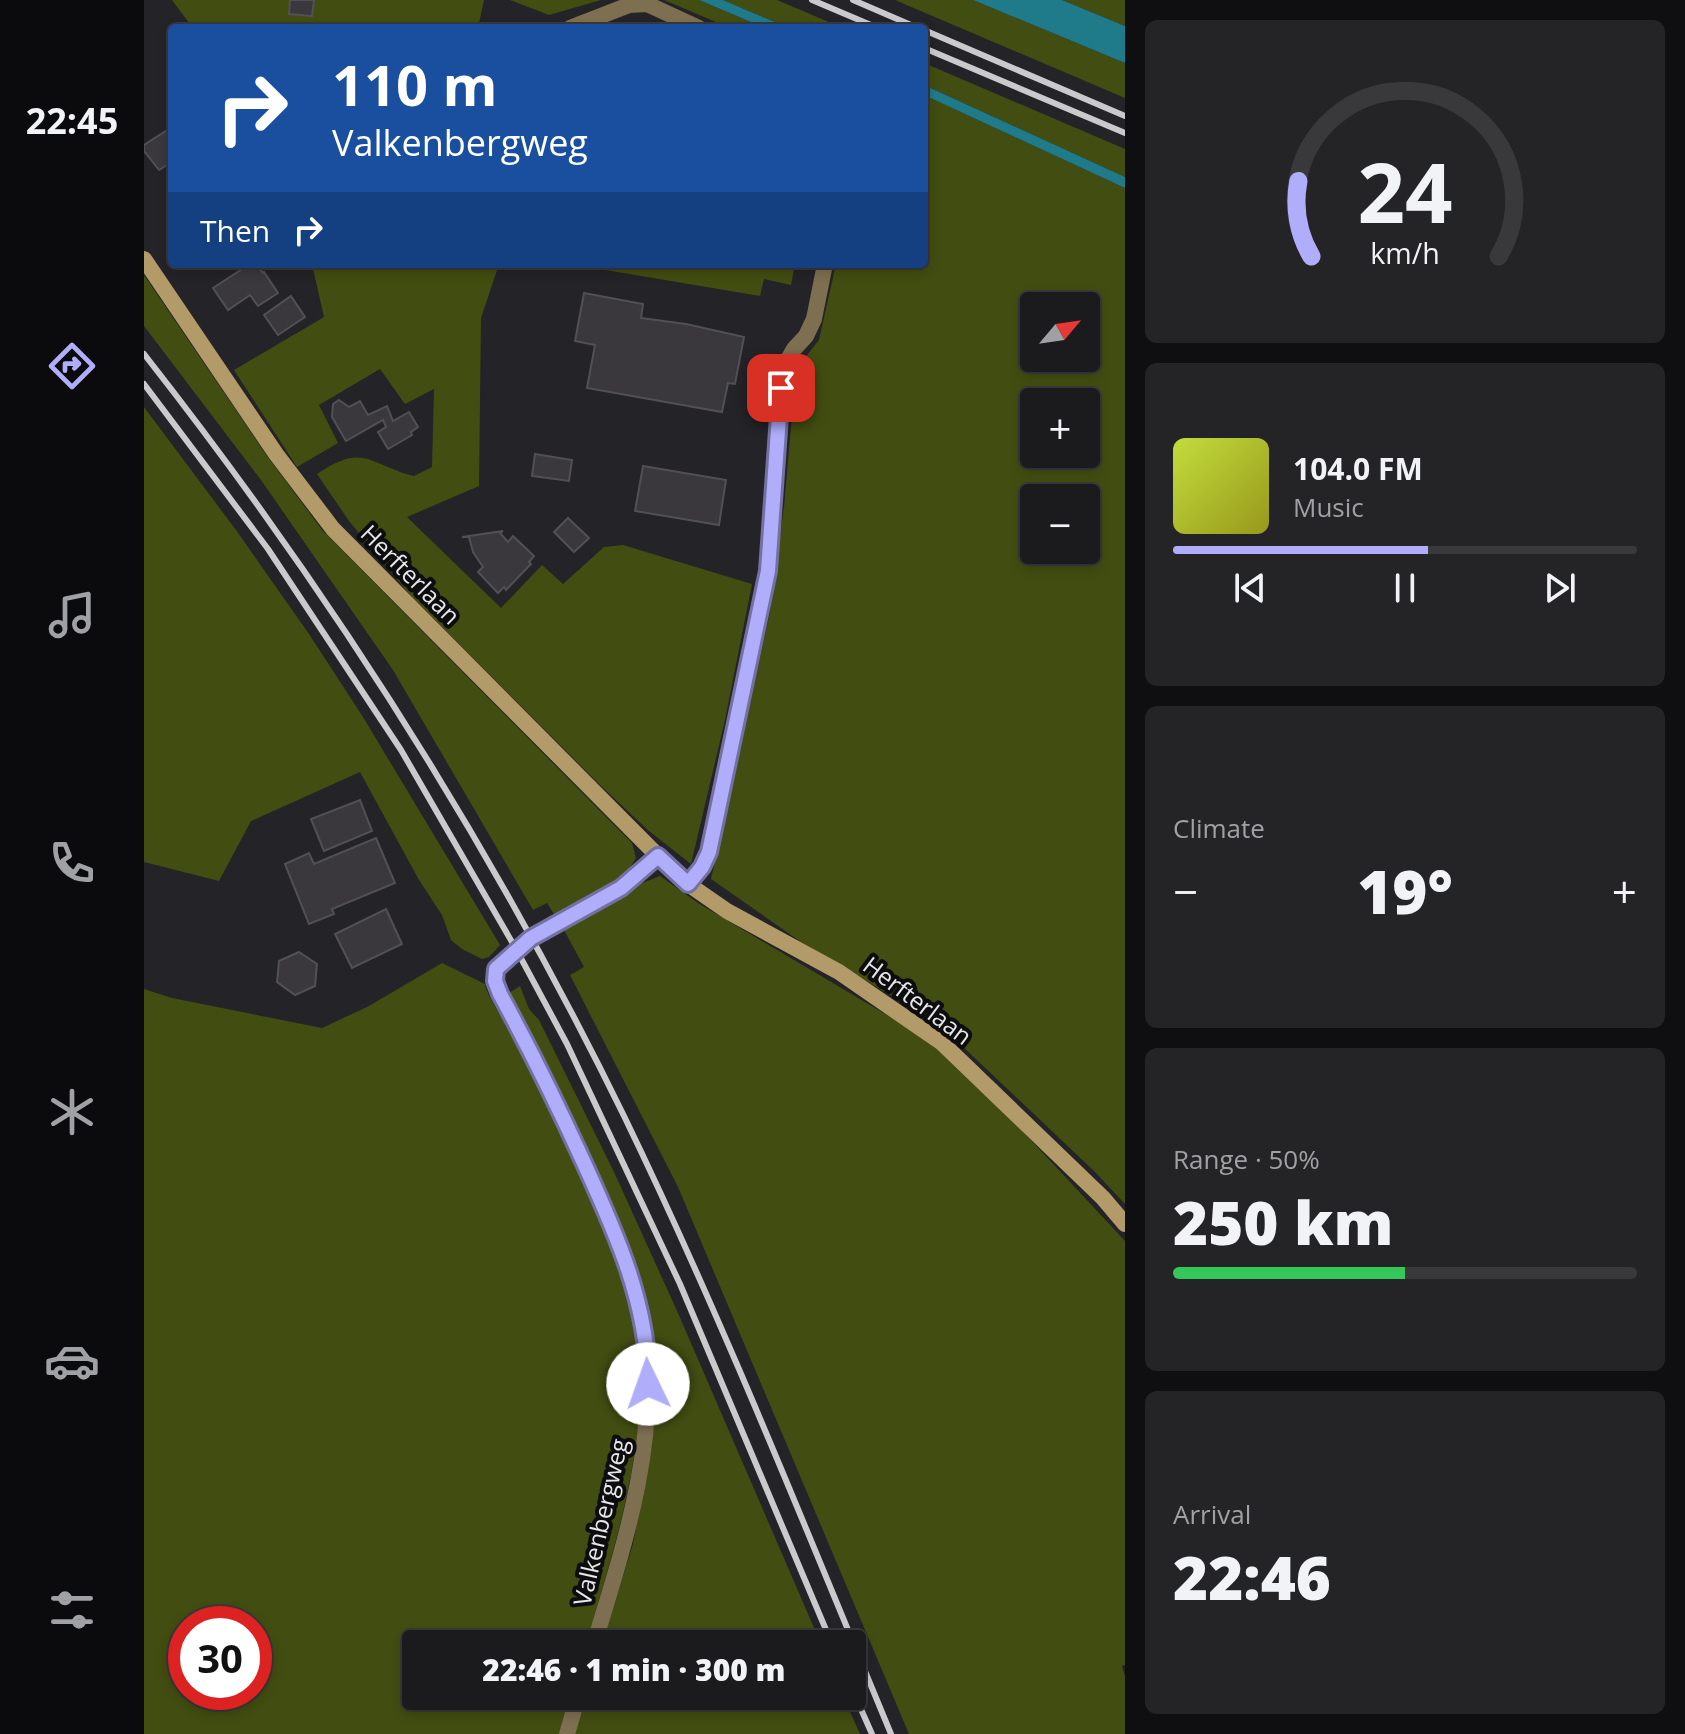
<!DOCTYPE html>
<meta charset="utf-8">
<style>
body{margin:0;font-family:"Open Sans",sans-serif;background:#242326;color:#f1f3f6;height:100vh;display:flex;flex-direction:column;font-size:30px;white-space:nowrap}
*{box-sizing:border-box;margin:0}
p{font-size:26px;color:#a0a1a4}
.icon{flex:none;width:44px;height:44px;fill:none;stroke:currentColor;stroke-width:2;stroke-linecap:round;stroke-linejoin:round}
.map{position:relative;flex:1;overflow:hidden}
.panel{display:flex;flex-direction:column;gap:20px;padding:20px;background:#0f0e10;width:560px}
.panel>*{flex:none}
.banner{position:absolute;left:24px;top:24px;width:760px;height:244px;border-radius:8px;box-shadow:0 4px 12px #0003,0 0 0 2px #39383b;background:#1a4fa0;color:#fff;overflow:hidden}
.needle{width:52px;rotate:61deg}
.controls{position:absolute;left:876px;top:292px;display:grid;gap:16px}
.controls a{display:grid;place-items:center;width:80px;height:80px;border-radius:8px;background:#1b1a1d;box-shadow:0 4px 12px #0003,0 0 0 2px #39383b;font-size:40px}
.speed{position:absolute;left:24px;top:1606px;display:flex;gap:16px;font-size:40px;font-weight:700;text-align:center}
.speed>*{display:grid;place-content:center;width:104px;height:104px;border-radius:50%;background:#1b1a1d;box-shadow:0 4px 12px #0003,0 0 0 2px #39383b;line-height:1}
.speed .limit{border:12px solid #d22;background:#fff;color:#111}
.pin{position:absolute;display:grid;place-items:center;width:68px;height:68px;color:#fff;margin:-34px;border-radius:16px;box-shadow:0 4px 12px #0006}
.me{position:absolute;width:88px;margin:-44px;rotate:357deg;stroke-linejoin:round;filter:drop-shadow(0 0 6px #0008)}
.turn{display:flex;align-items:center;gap:28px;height:168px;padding:0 32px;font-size:36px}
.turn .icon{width:104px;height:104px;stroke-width:2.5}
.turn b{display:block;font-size:56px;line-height:68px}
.then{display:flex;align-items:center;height:76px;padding:0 32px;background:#0003;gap:16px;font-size:30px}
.big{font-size:60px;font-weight:800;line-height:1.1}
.panel .card{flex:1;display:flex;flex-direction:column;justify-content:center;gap:12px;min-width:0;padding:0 28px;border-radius:12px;background:#242326}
.panel .dial{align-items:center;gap:0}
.dial svg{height:208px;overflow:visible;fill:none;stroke:#39383b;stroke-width:7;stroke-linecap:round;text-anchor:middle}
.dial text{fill:#f1f3f6;stroke:none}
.song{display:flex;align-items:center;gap:24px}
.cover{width:96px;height:96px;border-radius:12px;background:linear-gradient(135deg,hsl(70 70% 55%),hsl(60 70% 35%))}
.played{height:8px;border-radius:4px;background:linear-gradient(90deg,#b0aefa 55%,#39383b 55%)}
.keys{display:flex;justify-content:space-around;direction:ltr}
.heat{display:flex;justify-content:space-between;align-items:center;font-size:44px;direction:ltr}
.charge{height:12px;border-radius:6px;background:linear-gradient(90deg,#34c759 50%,#39383b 0)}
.trip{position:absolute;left:258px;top:1630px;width:464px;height:80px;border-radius:8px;background:#1b1a1d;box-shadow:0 4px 12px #0003,0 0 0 2px #39383b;font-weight:800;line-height:80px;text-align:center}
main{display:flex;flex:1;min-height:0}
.dock{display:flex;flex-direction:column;width:144px;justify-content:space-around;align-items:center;background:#0b0a0c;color:#a0a1a4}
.dock .icon{width:56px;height:56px}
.dock .selected{color:#b0aefa}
.dock b{font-size:36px;color:#f1f3f6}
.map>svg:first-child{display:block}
.green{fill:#424d11;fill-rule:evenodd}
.water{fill:#1f7b8a}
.building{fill:#3a383d;stroke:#515055;stroke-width:2}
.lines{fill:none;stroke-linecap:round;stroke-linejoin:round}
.street{stroke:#7e6f51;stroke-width:16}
.secondary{stroke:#b29a69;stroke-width:16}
.rail{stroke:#cacacd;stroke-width:6}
.route-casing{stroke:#7271a2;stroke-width:20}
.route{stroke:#b0aefa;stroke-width:14}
.labels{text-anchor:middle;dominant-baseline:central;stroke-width:8;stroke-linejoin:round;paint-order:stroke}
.street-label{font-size:24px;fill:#e7e7ea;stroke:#0d0c0e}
</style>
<main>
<nav class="dock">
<b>22:45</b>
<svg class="icon selected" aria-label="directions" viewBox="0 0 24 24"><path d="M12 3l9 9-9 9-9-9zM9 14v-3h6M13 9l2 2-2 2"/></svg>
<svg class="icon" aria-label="music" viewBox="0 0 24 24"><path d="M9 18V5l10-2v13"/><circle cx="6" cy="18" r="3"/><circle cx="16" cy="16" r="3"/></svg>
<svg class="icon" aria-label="phone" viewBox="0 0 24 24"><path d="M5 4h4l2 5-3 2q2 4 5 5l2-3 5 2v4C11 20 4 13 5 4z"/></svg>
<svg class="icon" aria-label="climate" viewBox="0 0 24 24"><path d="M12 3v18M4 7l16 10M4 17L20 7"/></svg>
<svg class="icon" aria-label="car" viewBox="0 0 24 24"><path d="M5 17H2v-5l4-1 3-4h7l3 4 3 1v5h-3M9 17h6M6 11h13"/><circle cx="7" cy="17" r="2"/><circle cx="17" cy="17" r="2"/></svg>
<svg class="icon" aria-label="filters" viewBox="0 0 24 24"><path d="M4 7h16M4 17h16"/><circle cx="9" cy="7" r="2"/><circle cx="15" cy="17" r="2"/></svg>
</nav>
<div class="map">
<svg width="981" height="1734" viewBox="0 0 981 1734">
<rect width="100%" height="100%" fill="#242327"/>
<g class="green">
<path d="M28 0H340L334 28H49Z"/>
<path d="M366 0H457L405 15Z"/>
<path d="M520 0H555L621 28H586Z"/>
<path d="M579 0H633L699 28H645Z"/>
<path d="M751 0H829L981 63V98Z"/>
<path d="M918 0H981V26Z"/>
<path d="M780 63 981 149V177L780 85Z"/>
<path d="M780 95 981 188V1204L951 1172 795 1024 657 942 567 879 626 612 640 507 652 369 675 340 692 264H780ZM890 306H942V358H890ZM890 402H942V454H890ZM890 498H942V550H890Z"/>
<path d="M168 264H355L337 318 335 486 263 517 357 608 398 565 419 584 460 547 479 545 608 584 581 720 547 864 505 831 458 787 266 595 205 521 173 474C220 442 224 464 270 476L288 467 290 389 261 404 236 369 175 405 194 443 153 467 90 370 180 317Z"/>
<path d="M426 264H651L647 285 620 279 616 296Z"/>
<path d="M0 275 123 456 179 531 488 843 492 858 479 879 411 916 403 903 389 910 249 670 117 480 0 326Z"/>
<path d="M0 407 92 530 165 634 219 717 356 945 345 957 338 959 318 949 307 940 298 915 275 880 216 772 107 821 75 881 0 862Z"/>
<path d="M516 876 554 903 753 1021 793 1049 859 1110 981 1241V1665L978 1666 981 1676V1734H765L534 1187 426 975 440 967 419 928 498 883Z"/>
<path d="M298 963 341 984C346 1003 360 1019 370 1037 390 1072 407 1109 425 1146 449 1197 480 1266 491 1322 511 1427 471 1545 442 1644H272V1696H426L415 1734H0V989L28 998 178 1028 225 1006ZM42 1624H110V1692H42Z"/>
<path d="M376 986 385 1009 395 1020 470 1172 534 1313 677 1644H458L489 1544 503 1471 497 1291 363 994Z"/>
<path d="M442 1696H699L716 1734H430Z"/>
</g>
<g class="water">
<path d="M555 0H579L645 28H621Z"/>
<path d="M829 0H918L981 26V63Z"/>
<path d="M780 85 981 177V188L780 95Z"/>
</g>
<g class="building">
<path d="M146 0H170L168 16 145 14Z"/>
<path d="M28 127V162L15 170 0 151V145Z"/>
<path d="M106 264H112L119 273 120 272 134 293 114 306 106 295 84 310 69 288Z"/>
<path d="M440 293 499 304 497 318 542 324 600 337 591 384 584 383 578 412 443 388 451 345 431 341Z"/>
<path d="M147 296 161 317 134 335 120 315Z"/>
<path d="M195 400 205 407 216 401 224 415 243 406 249 421 265 412 274 427 267 432 268 435 244 449 234 432 242 427 239 420 202 441 188 417 189 404Z"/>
<path d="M391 454 428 460 425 481 388 476Z"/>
<path d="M499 466 582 480 575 525 491 511Z"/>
<path d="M424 518 445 538 430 552 410 532Z"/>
<path d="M359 531 356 533 364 542 369 536 390 556 385 562 387 564 362 590 360 587 354 593 334 572 339 567 329 552 325 537H318Z"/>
<path d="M216 800 228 831 180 851 167 819Z"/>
<path d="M232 838 251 883 188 909 190 914 165 924 141 864 165 853 170 864Z"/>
<path d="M242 909 258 944 208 968 191 934Z"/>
<path d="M155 952 173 964 171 986 151 995 133 982 135 961Z"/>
</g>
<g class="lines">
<g class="street">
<path d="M426 28 485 5 503 4 555 28"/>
<path d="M544 884 558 867 565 852 624 571 637 388 642 363 650 349 662 336 670 319 681 264"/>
<path d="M450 1644C480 1546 514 1444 501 1340 491 1258 446 1174 411 1101 398 1074 384 1046 370 1019 364 1008 353 994 351 981 351 980 352 970 352 969L387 938 477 888 514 856"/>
<path d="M423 1734 434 1696"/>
</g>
<path class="secondary" d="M0 259 132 454 189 529 514 856 544 884 583 911 695 972 798 1043 959 1198 981 1224"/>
<g class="rail">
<path d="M668 0 734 28"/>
<path d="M709 0 774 28"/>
<path d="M780 30 981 116"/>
<path d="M780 48 981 133"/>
<path d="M0 354C186 591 348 846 480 1116 578 1318 661 1527 747 1734"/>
<path d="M0 384 124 549 257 750 372 949 423 1044 536 1284 688 1644"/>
<path d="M708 1689 728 1734"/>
</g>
</g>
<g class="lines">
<defs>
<path id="route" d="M504 1384C505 1306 472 1233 440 1163 414 1106 386 1049 356 994L351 981 352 969 387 938 477 888 514 856 544 884 558 867 565 852 624 571 637 388"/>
</defs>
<use href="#route" class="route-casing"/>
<use href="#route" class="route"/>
</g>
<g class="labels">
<g class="street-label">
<text transform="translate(267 574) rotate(45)">Herfterlaan</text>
<text transform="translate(774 1000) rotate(37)">Herfterlaan</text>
<text transform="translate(456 1522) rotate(-77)">Valkenbergweg</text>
</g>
</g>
</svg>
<div class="controls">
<a><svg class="needle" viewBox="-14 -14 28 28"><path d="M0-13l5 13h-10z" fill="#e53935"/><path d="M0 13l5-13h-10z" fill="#a0a1a4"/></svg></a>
<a>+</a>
<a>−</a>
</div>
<div class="speed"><div class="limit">30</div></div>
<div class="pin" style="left:637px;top:388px;background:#d93025"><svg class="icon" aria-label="arrive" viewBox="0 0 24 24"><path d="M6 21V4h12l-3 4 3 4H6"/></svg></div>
<svg class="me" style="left:504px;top:1384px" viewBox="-20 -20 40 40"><circle r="19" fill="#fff"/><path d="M0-13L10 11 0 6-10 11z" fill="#b0aefa"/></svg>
<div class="trip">22:46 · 1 min · 300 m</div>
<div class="banner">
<div class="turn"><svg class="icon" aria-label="right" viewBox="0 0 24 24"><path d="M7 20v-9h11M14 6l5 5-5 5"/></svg><div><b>110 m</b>Valkenbergweg</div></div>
<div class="then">Then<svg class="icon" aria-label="right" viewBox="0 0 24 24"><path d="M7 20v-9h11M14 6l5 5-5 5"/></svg></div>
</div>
</div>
<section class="panel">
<div class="card dial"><svg viewBox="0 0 100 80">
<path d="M14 69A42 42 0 1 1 86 69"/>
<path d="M14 69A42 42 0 0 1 9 40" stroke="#b0aefa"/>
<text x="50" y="56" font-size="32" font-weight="700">24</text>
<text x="50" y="72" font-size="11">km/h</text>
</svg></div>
<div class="card">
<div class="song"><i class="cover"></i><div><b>104.0 FM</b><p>Music</p></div></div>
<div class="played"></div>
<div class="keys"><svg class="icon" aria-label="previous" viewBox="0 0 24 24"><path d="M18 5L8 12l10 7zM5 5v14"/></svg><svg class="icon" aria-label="pause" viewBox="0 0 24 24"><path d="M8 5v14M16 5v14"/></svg><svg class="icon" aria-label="next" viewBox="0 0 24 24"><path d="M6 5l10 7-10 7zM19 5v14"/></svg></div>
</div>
<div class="card"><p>Climate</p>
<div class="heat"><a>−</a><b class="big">19°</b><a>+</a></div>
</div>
<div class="card"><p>Range · 50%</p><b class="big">250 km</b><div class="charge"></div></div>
<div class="card"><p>Arrival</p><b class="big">22:46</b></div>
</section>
</main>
